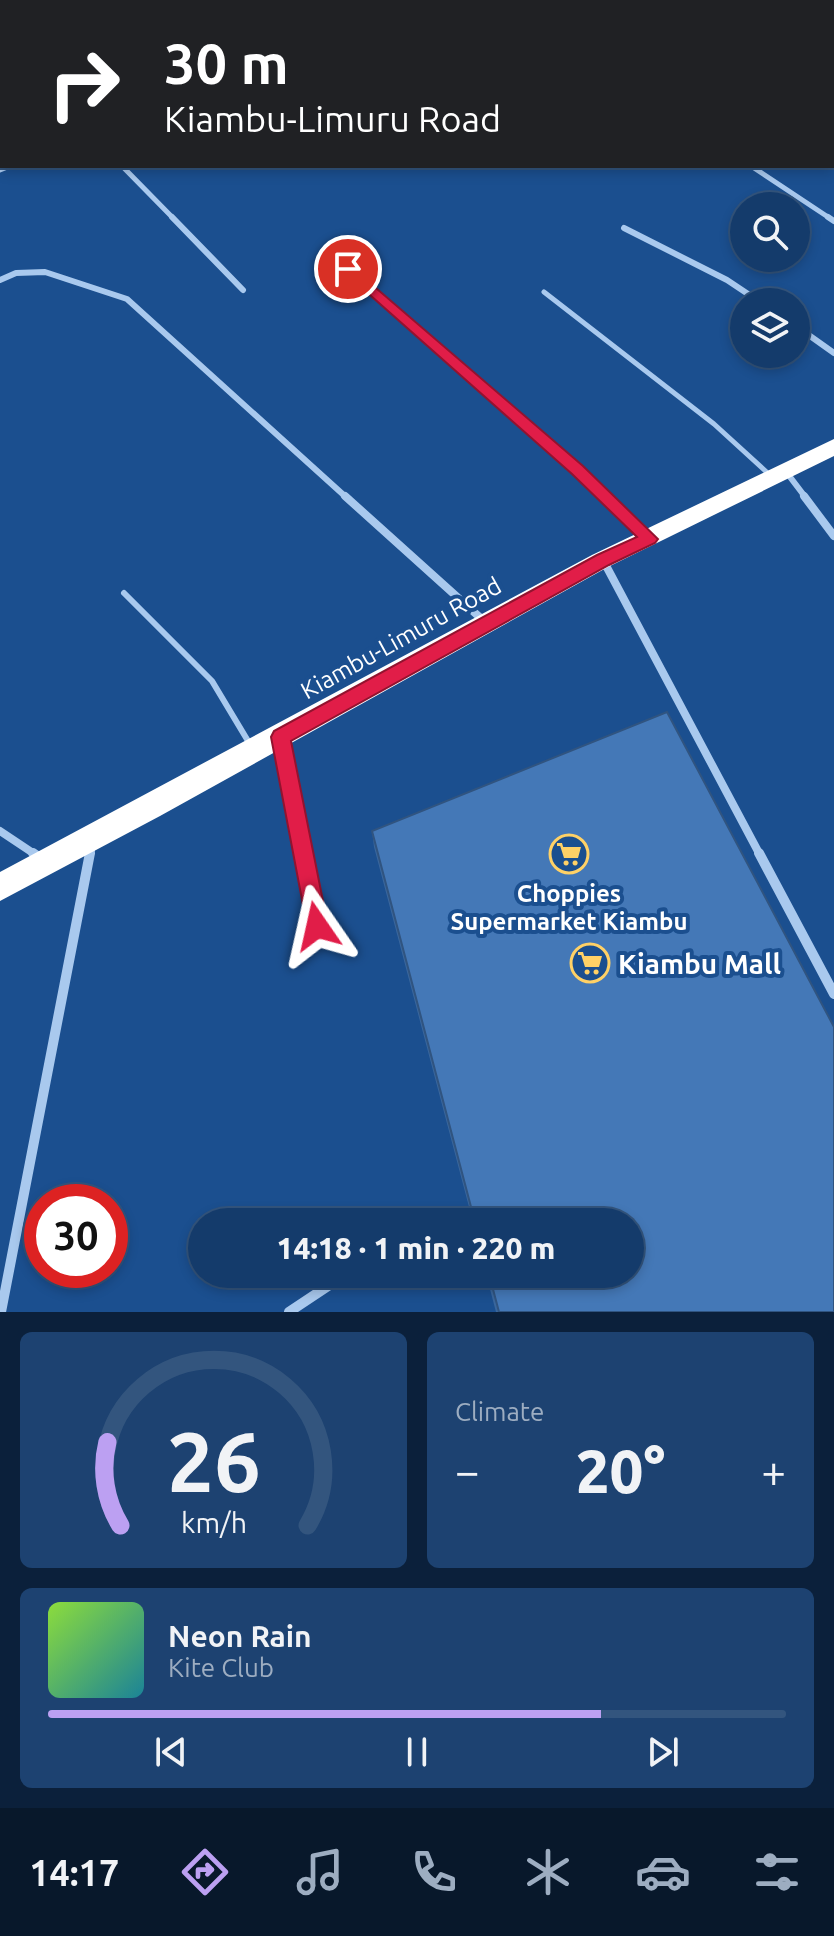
<!DOCTYPE html>
<meta charset="utf-8">
<style>
body{margin:0;font-family:Ubuntu,sans-serif;background:#1d4271;color:#f1f3f6;height:100vh;display:flex;flex-direction:column;font-size:30px;white-space:nowrap}
*{box-sizing:border-box;margin:0}
p{font-size:26px;color:#9dadc1}
.icon{flex:none;width:44px;height:44px;fill:none;stroke:currentColor;stroke-width:2;stroke-linecap:round;stroke-linejoin:round}
.map{position:relative;height:1312px;overflow:hidden}
.side{display:flex;flex-direction:column;gap:20px;padding:20px;background:#0b203b;flex:1}
.side>*{flex:none}
.banner{position:absolute;left:0px;top:0px;width:834px;height:168px;box-shadow:0 4px 12px #0003,0 0 0 2px #33557e;background:#202124;color:#fff;overflow:hidden}
.controls{position:absolute;left:730px;top:192px;display:grid;gap:16px}
.controls a{display:grid;place-items:center;width:80px;height:80px;border-radius:50%;background:#143b6b;box-shadow:0 4px 12px #0003,0 0 0 2px #33557e;font-size:40px}
.speed{position:absolute;left:24px;top:1184px;display:flex;gap:16px;font-size:40px;font-weight:700;text-align:center}
.speed>*{display:grid;place-content:center;width:104px;height:104px;border-radius:50%;background:#143b6b;box-shadow:0 4px 12px #0003,0 0 0 2px #33557e;line-height:1}
.speed .limit{border:12px solid #d22;background:#fff;color:#111}
.pin{position:absolute;display:grid;place-items:center;width:68px;height:68px;color:#fff;margin:-34px;border:4px solid #fff;border-radius:50%;box-shadow:0 2px 8px #0007}
.me{position:absolute;width:88px;margin:-44px;rotate:349deg;stroke-linejoin:round;filter:drop-shadow(0 0 6px #0008)}
.turn{display:flex;align-items:center;gap:28px;height:168px;padding:0 32px;font-size:36px}
.turn .icon{width:104px;height:104px;stroke-width:2.5}
.turn b{display:block;font-size:56px;line-height:68px}
.big{font-size:60px;font-weight:800;line-height:1.1}
.side .tile{flex:1;display:flex;flex-direction:column;justify-content:center;gap:12px;min-width:0;padding:0 28px;border-radius:12px;background:#1d4271}
.side .dial{align-items:center;gap:0}
.dial svg{height:208px;overflow:visible;fill:none;stroke:#33557e;stroke-width:7;stroke-linecap:round;text-anchor:middle}
.dial text{fill:#f1f3f6;stroke:none}
.song{display:flex;align-items:center;gap:24px}
.cover{width:96px;height:96px;border-radius:12px;background:linear-gradient(135deg,hsl(90 70% 55%),hsl(190 70% 35%))}
.played{height:8px;border-radius:4px;background:linear-gradient(90deg,#bca0f2 75%,#33557e 75%)}
.keys{display:flex;justify-content:space-around;direction:ltr}
.heat{display:flex;justify-content:space-between;align-items:center;font-size:44px;direction:ltr}
.side .tiles{flex:1;display:grid;gap:20px;grid-template-columns:1fr 1fr}
.tile:last-child{grid-column:span 2}
.trip{position:absolute;left:188px;top:1208px;width:456px;height:80px;border-radius:40px;background:#143b6b;box-shadow:0 4px 12px #0003,0 0 0 2px #33557e;font-weight:800;line-height:80px;text-align:center}
.menu{display:flex;height:128px;justify-content:space-around;align-items:center;background:#08182b;color:#9dadc1}
.menu .icon{width:56px;height:56px}
.menu .active{color:#bca0f2}
.menu b{font-size:36px;color:#f1f3f6}
.map>svg:first-child{display:block}
.lines{fill:none;stroke-linecap:round;stroke-linejoin:round}
.lane-far2{stroke:#a9c9ee;stroke-width:4}
.lane-far1{stroke:#a9c9ee;stroke-width:5}
.lane{stroke:#a9c9ee;stroke-width:6}
.street-far3{stroke:#a9c9ee;stroke-width:5}
.street-far2{stroke:#a9c9ee;stroke-width:6}
.street-far1{stroke:#a9c9ee;stroke-width:8}
.street{stroke:#a9c9ee;stroke-width:10}
.highway{fill:#fff;fill-rule:evenodd}
.wall{fill:#3a679d}
.building{fill:#4478b7;stroke:#305480;stroke-width:2}
.route{fill:#e11d48;stroke:#92132f;stroke-width:2}
.labels{text-anchor:middle;dominant-baseline:central;stroke-width:8;stroke-linejoin:round;paint-order:stroke}
.street-label{font-size:24px;fill:#fff;stroke:#1b4f8f}
.poi-label{font-size:24px;font-weight:bold;fill:#fff;stroke:#1b4f8f}
.near-poi-label{font-size:28px;font-weight:bold;fill:#fff;stroke:#1b4f8f;text-anchor:start}
</style>
<div class="map">
<svg width="834" height="1312" viewBox="0 0 834 1312">
<rect width="100%" height="100%" fill="#1b4f8f"/>
<g class="lines">
<path class="lane-far2" d="M228 2 233 0"/>
<path class="lane-far1" d="M544 292 714 424 772 477"/>
<path class="lane" d="M124 593 212 681 251 746"/>
<g class="street-far3">
<path d="M394 2 398 0"/>
<path d="M122 166 174 219"/>
<path d="M751 166 831 219"/>
<path d="M0 170 10 166"/>
</g>
<g class="street-far2">
<path d="M172 217 243 290"/>
<path d="M828 217 834 221"/>
<path d="M624 228 727 280 760 302"/>
<path d="M327 250 608 498"/>
<path d="M0 280 16 273 45 272 127 299 347 498"/>
<path d="M796 326 834 353"/>
<path d="M787 473 806 498"/>
</g>
<g class="street-far1">
<path d="M345 496 485 622"/>
<path d="M606 496 648 538"/>
<path d="M804 496 834 536"/>
<path d="M603 560 760 855"/>
<path d="M281 738 303 855"/>
<path d="M0 831 36 855"/>
<path d="M90 855 92 844"/>
</g>
<g class="street">
<path d="M33 853 40 858"/>
<path d="M303 853 317 926"/>
<path d="M759 853 834 994"/>
<path d="M1 1312 90 853"/>
<path d="M289 1312 346 1274"/>
</g>
<path class="highway" d="M834 439V456L608 567 160 816 0 901V872L592 555Z"/>
</g>
<path class="wall" d="M372 831 834 1312H496L486 1274H630V1222H473L374 847Z"/>
<path class="building" d="M667 712 834 1027V1312H499L489 1274H630V1222H475L372 831Z"/>
<path class="route" d="M348 264 583 466 658 539 655 543 609 565 291 741 328 926 325 933 317 937 310 933 307 926 271 737 274 731 597 555 637 537 572 474 344 272 342 269Z"/>
<defs>
<symbol id="supermarket-ring" viewBox="-11 -11 22 22"><circle r="9.5" fill="#1b4f8f" stroke="#ffd166" stroke-width="1.5"/><path d="M-6-5.5h2.5l.6 2H6L4.5 2H-2.5L-4.4-4H-6ZM-1.5 3.2a1.3 1.3 0 1 0 .1 0ZM3 3.2a1.3 1.3 0 1 0 .1 0Z" fill="#ffd166"/></symbol>
</defs>
<g fill-rule="evenodd">
<use href="#supermarket-ring" x="547" y="832" width="44" height="44"/>
<use href="#supermarket-ring" x="568" y="941" width="44" height="44"/>
</g>
<g class="labels">
<g class="street-label">
<text transform="translate(401 638) rotate(-29)">Kiambu-Limuru Road</text>
</g>
<g class="poi-label">
<text x="569" y="893">Choppies<tspan x="569" dy="28">Supermarket Kiambu</tspan></text>
</g>
<g class="near-poi-label">
<text x="618" y="963">Kiambu Mall</text>
</g>
</g>
</svg>
<div class="controls">
<a><svg class="icon" aria-label="search" viewBox="0 0 24 24"><circle cx="10" cy="10" r="6"/><path d="M15 15l6 6"/></svg></a>
<a><svg class="icon" aria-label="layers" viewBox="0 0 24 24"><path d="M12 4l9 5-9 5-9-5zM3 14l9 5 9-5"/></svg></a>
</div>
<div class="speed"><div class="limit">30</div></div>
<div class="pin" style="left:348px;top:269px;background:#d93025"><svg class="icon" aria-label="arrive" viewBox="0 0 24 24"><path d="M6 21V4h12l-3 4 3 4H6"/></svg></div>
<svg class="me" style="left:317px;top:926px" viewBox="-20 -20 40 40"><path d="M0-17L14 15 0 8-14 15z" fill="#e11d48" stroke="#fff" stroke-width="4"/></svg>
<div class="trip">14:18 · 1 min · 220 m</div>
<div class="banner">
<div class="turn"><svg class="icon" aria-label="right" viewBox="0 0 24 24"><path d="M7 20v-9h11M14 6l5 5-5 5"/></svg><div><b>30 m</b>Kiambu-Limuru Road</div></div>
</div>
</div>
<section class="side">
<div class="tiles">
<div class="tile dial"><svg viewBox="0 0 100 80">
<path d="M14 69A42 42 0 1 1 86 69"/>
<path d="M14 69A42 42 0 0 1 9 37" stroke="#bca0f2"/>
<text x="50" y="56" font-size="32" font-weight="700">26</text>
<text x="50" y="72" font-size="11">km/h</text>
</svg></div>
<div class="tile"><p>Climate</p>
<div class="heat"><a>−</a><b class="big">20°</b><a>+</a></div>
</div>
<div class="tile">
<div class="song"><i class="cover"></i><div><b>Neon Rain</b><p>Kite Club</p></div></div>
<div class="played"></div>
<div class="keys"><svg class="icon" aria-label="previous" viewBox="0 0 24 24"><path d="M18 5L8 12l10 7zM5 5v14"/></svg><svg class="icon" aria-label="pause" viewBox="0 0 24 24"><path d="M8 5v14M16 5v14"/></svg><svg class="icon" aria-label="next" viewBox="0 0 24 24"><path d="M6 5l10 7-10 7zM19 5v14"/></svg></div>
</div>
</div>
</section>
<nav class="menu">
<b>14:17</b>
<svg class="icon active" aria-label="directions" viewBox="0 0 24 24"><path d="M12 3l9 9-9 9-9-9zM9 14v-3h6M13 9l2 2-2 2"/></svg>
<svg class="icon" aria-label="music" viewBox="0 0 24 24"><path d="M9 18V5l10-2v13"/><circle cx="6" cy="18" r="3"/><circle cx="16" cy="16" r="3"/></svg>
<svg class="icon" aria-label="phone" viewBox="0 0 24 24"><path d="M5 4h4l2 5-3 2q2 4 5 5l2-3 5 2v4C11 20 4 13 5 4z"/></svg>
<svg class="icon" aria-label="climate" viewBox="0 0 24 24"><path d="M12 3v18M4 7l16 10M4 17L20 7"/></svg>
<svg class="icon" aria-label="car" viewBox="0 0 24 24"><path d="M5 17H2v-5l4-1 3-4h7l3 4 3 1v5h-3M9 17h6M6 11h13"/><circle cx="7" cy="17" r="2"/><circle cx="17" cy="17" r="2"/></svg>
<svg class="icon" aria-label="filters" viewBox="0 0 24 24"><path d="M4 7h16M4 17h16"/><circle cx="9" cy="7" r="2"/><circle cx="15" cy="17" r="2"/></svg>
</nav>
